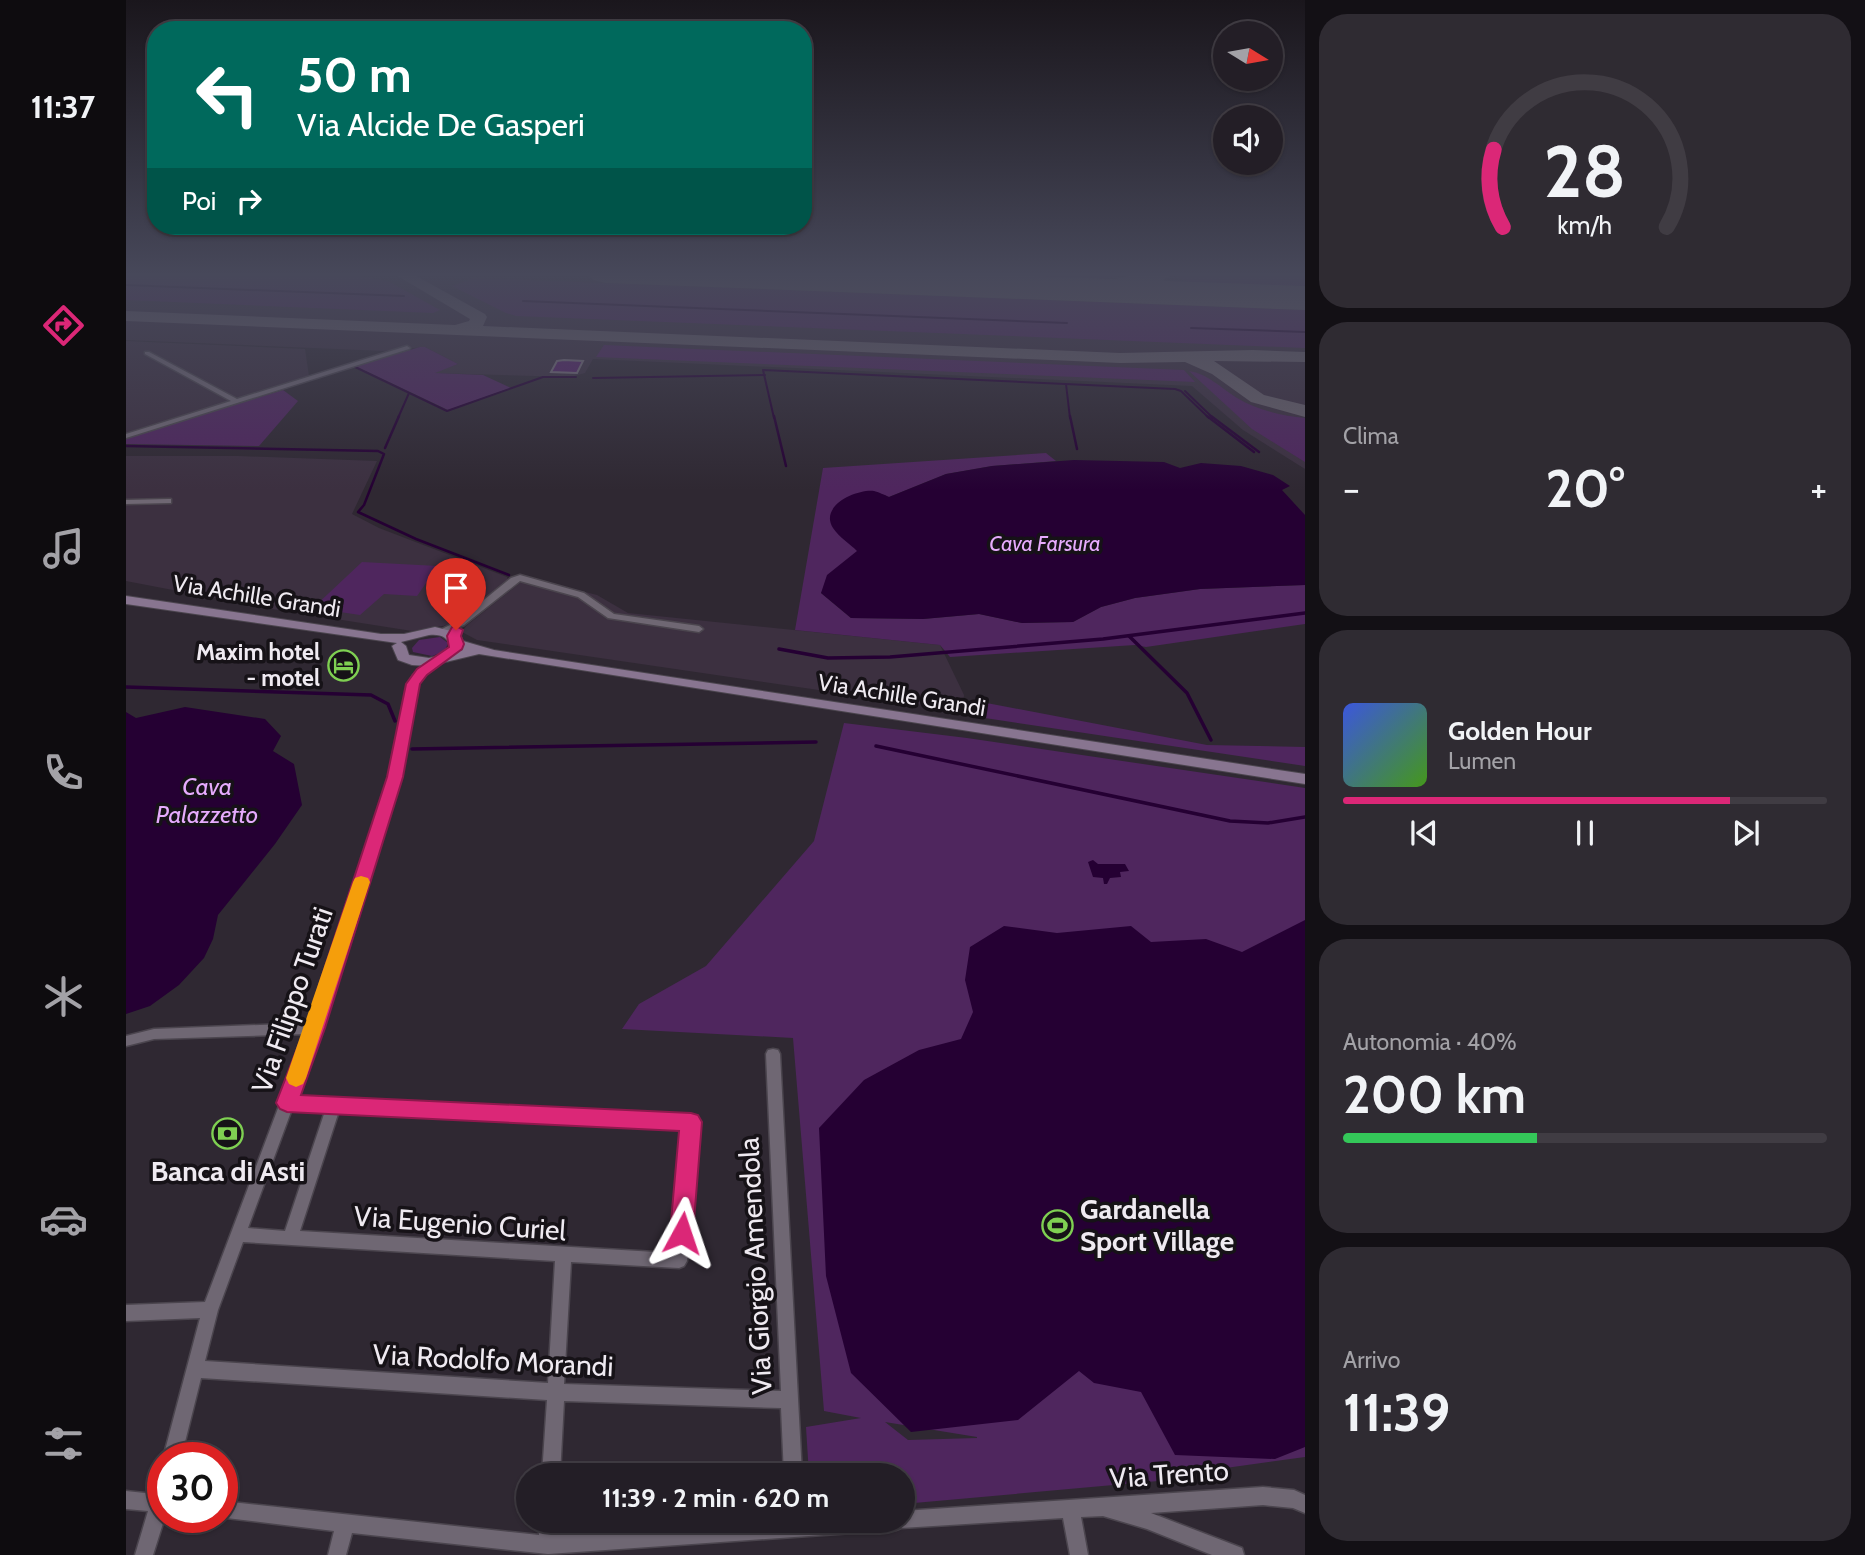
<!DOCTYPE html>
<html lang="it">
<meta charset="utf-8">
<style>
body{margin:0;font-family:Cabin,sans-serif;background:#2f2b32;color:#f1f3f6;height:100vh;display:flex;flex-direction:column;font-size:26px;white-space:nowrap}
*{box-sizing:border-box;margin:0}
p{font-size:23px;color:#a3a2a7}
.icon{flex:none;width:38px;height:38px;fill:none;stroke:currentColor;stroke-width:2;stroke-linecap:round;stroke-linejoin:round}
.map{position:relative;flex:1;overflow:hidden}
.panel{display:flex;flex-direction:column;gap:14px;padding:14px;background:#131015;width:560px}
.panel>*{flex:none}
.guide{position:absolute;left:21px;top:21px;width:665px;height:214px;border-radius:28px;box-shadow:0 2px 5px #0004,0 0 0 2px #403c43;background:#00695c;color:#fff;overflow:hidden}
.needle{width:46px;rotate:101deg}
.tools{position:absolute;left:1087px;top:21px;display:grid;gap:14px}
.tools a{display:grid;place-items:center;width:70px;height:70px;border-radius:50%;background:#231e26;box-shadow:0 2px 5px #0004,0 0 0 2px #403c43;font-size:35px}
.speed{position:absolute;left:21px;top:1442px;display:flex;gap:14px;font-size:35px;font-weight:700;text-align:center}
.speed>*{display:grid;place-content:center;width:91px;height:91px;border-radius:50%;background:#231e26;box-shadow:0 2px 5px #0004,0 0 0 2px #403c43;line-height:1}
.speed .limit{border:10px solid #d22;background:#fff;color:#111}
.pin{position:absolute;display:grid;place-items:center;width:60px;height:60px;color:#fff;margin:-72px -30px;border-radius:50% 50% 50% 0;rotate:-45deg;box-shadow:0 0 7px #0007}
.pin .icon{rotate:45deg}
.me{position:absolute;width:77px;margin:-38px;rotate:5deg;stroke-linejoin:round;filter:drop-shadow(0 0 5px #0008)}
.turn{display:flex;align-items:center;gap:24px;height:147px;padding:0 35px;font-size:32px}
.turn .icon{width:91px;height:91px;stroke-width:2.5}
.turn b{display:block;font-size:49px;line-height:60px}
.then{display:flex;align-items:center;height:66px;padding:0 35px;background:#0003;gap:14px;font-size:26px}
.big{font-size:52px;font-weight:800;line-height:1.1}
.panel .widget{flex:1;display:flex;flex-direction:column;justify-content:center;gap:10px;min-width:0;padding:0 24px;border-radius:28px;background:#2f2b32}
.panel .dial{align-items:center;gap:0}
.dial svg{height:182px;overflow:visible;fill:none;stroke:#403c43;stroke-width:7;stroke-linecap:round;text-anchor:middle}
.dial text{fill:#f1f3f6;stroke:none}
.song{display:flex;align-items:center;gap:21px}
.cover{width:84px;height:84px;border-radius:10px;background:linear-gradient(135deg,hsl(230 70% 55%),hsl(100 70% 35%))}
.played{height:7px;border-radius:4px;background:linear-gradient(90deg,#db2777 80%,#403c43 80%)}
.keys{display:flex;justify-content:space-around;direction:ltr}
.heat{display:flex;justify-content:space-between;align-items:center;font-size:38px;direction:ltr}
.charge{height:10px;border-radius:5px;background:linear-gradient(90deg,#34c759 40%,#403c43 0)}
.trip{position:absolute;left:390px;top:1463px;width:399px;height:70px;border-radius:35px;background:#231e26;box-shadow:0 2px 5px #0004,0 0 0 2px #403c43;font-weight:800;line-height:70px;text-align:center}
main{display:flex;flex:1;min-height:0}
.menu{display:flex;flex-direction:column;width:126px;justify-content:space-around;align-items:center;background:#0e0c0f;color:#a3a2a7}
.menu .icon{width:49px;height:49px}
.menu .selected{color:#db2777}
.menu b{font-size:32px;color:#f1f3f6}
.map>svg:first-child{display:block}
.built{fill:#3c3040}
.green{fill:#4f265e;fill-rule:evenodd}
.water{fill:#250033}
.lines{fill:none;stroke-linecap:round;stroke-linejoin:round}
.stream-far2{stroke:#250033;stroke-width:2}
.stream-far1{stroke:#250033;stroke-width:2.5}
.stream{stroke:#250033;stroke-width:3.5}
.taxiway{fill:#655e68;fill-rule:evenodd}
.runway{fill:#655e68;fill-rule:evenodd}
.building{fill:#562069;stroke:#786f7b;stroke-width:2}
.street-casing{stroke:#4b454e;stroke-width:3}
.secondary-casing{stroke:#4b454e;stroke-width:2}
.street{fill:#6f6773;fill-rule:evenodd}
.secondary{fill:#887590;fill-rule:evenodd}
.route{fill:#db2777;stroke:#8e194d;stroke-width:2}
.slow{fill:#f59e0b}
.labels{text-anchor:middle;dominant-baseline:central;stroke-width:7;stroke-linejoin:round;paint-order:stroke}
.far-water-label{font-size:21px;font-style:italic;fill:#e6abfd;stroke:#161217}
.street-label{font-size:23px;fill:#efeaf1;stroke:#161217}
.poi-label{font-size:23px;font-weight:bold;fill:#efeaf1;stroke:#161217;text-anchor:end}
.water-label{font-size:24px;font-style:italic;fill:#e6abfd;stroke:#161217}
.near-street-label{font-size:28px;fill:#efeaf1;stroke:#161217}
.near-poi-label{font-size:28px;font-weight:bold;fill:#efeaf1;stroke:#161217}
</style>
<main>
<nav class="menu">
<b>11:37</b>
<svg class="icon selected" aria-label="directions" viewBox="0 0 24 24"><path d="M12 3l9 9-9 9-9-9zM9 14v-3h6M13 9l2 2-2 2"/></svg>
<svg class="icon" aria-label="music" viewBox="0 0 24 24"><path d="M9 18V5l10-2v13"/><circle cx="6" cy="18" r="3"/><circle cx="16" cy="16" r="3"/></svg>
<svg class="icon" aria-label="phone" viewBox="0 0 24 24"><path d="M5 4h4l2 5-3 2q2 4 5 5l2-3 5 2v4C11 20 4 13 5 4z"/></svg>
<svg class="icon" aria-label="climate" viewBox="0 0 24 24"><path d="M12 3v18M4 7l16 10M4 17L20 7"/></svg>
<svg class="icon" aria-label="car" viewBox="0 0 24 24"><path d="M5 17H2v-5l4-1 3-4h7l3 4 3 1v5h-3M9 17h6M6 11h13"/><circle cx="7" cy="17" r="2"/><circle cx="17" cy="17" r="2"/></svg>
<svg class="icon" aria-label="filters" viewBox="0 0 24 24"><path d="M4 7h16M4 17h16"/><circle cx="9" cy="7" r="2"/><circle cx="15" cy="17" r="2"/></svg>
</nav>
<div class="map">
<svg width="1179" height="1555" viewBox="0 0 1179 1555">
<rect width="100%" height="100%" fill="#2f2832"/>
<g class="built">
<path d="M0 272H1179V469L1117 430 1066 386 467 359 459 373 445 377 306 373 332 364 299 347 258 351 0 340Z"/>
<path d="M0 341 179 349 183 376 0 433Z"/>
<path d="M0 456H112L251 461 226 514 253 528 381 577 382 580 329 624 286 631 140 608 0 581Z"/>
<path d="M412 580 471 595 502 613 814 645 838 695 837 711 351 640 336 632 340 626 395 582Z"/>
</g>
<g class="green">
<path d="M0 272 221 274 262 281 314 310 307 313 0 300Z"/>
<path d="M781 272H1027L965 279Z"/>
<path d="M1054 272H1179V286L1063 282 1052 278Z"/>
<path d="M348 278 1179 310V348L390 316 380 313 326 286Z"/>
<path d="M478 345 1058 370 1069 382 470 357Z"/>
<path d="M294 347H299L332 364 309 373 357 375 385 388 322 410 229 366Z"/>
<path d="M1063 371C1082 374 1095 388 1111 398 1131 410 1156 416 1179 418V462L1126 429Z"/>
<path d="M157 390 172 401 133 446 0 444V438Z"/>
<path d="M920 453 930 461 866 466 820 474 763 497 746 491 732 551 718 563 695 593 725 618 797 619 853 614 896 623 947 622 975 607 1009 598 1074 589 1179 585V624L1020 647 1009 645 824 657 814 645 669 630 697 468Z"/>
<path d="M236 562 312 566 291 596 258 594 234 615 187 608Z"/>
<path d="M314 637 322 643 319 651 306 656 287 652 286 648 293 640Z"/>
<path d="M845 700 1081 745 1179 747V766L839 715Z"/>
<path d="M718 723 841 738 1179 788V1457L1064 1473 1036 1468 1032 1481 777 1504V1475H683L680 1427 735 1418 698 1411 667 1038 496 1029 513 1004 580 966 688 841ZM759 1422 851 1437V1438L782 1440Z"/>
</g>
<g class="water">
<path d="M948 460 1038 462 1054 468 1075 463 1115 466 1147 475 1164 486 1156 490 1179 515V585L1074 589 1009 598 975 607 947 622 896 623 853 614 797 619 725 618 695 593 701 575 731 551C724 544 713 537 707 528 693 506 730 489 748 491 752 492 759 495 763 497L820 474 866 466Z"/>
<path d="M59 707 139 719 155 736 147 751 168 764 176 805 149 844 92 915 87 939 78 958 53 985 24 1006 0 1014V712L10 718Z"/>
<path d="M967 860 972 864H999L1003 871 994 872 995 877 984 878 981 884H978L977 878 967 877 962 862Z"/>
<path d="M1179 920V1447L1149 1459 1049 1455 1015 1392 968 1383 953 1371 892 1420 785 1432 725 1373 700 1276 693 1128 738 1080 793 1050 835 1039 847 1012 839 980 844 947 878 926 931 933 1005 926 1025 942 1080 939 1116 952Z"/>
</g>
<g class="lines">
<g class="stream-far2">
<path d="M0 285 278 296"/>
<path d="M397 301 941 323"/>
<path d="M1065 328 1179 332"/>
<path d="M227 366 321 411 417 377H450"/>
<path d="M467 378 639 375"/>
<path d="M940 384 944 418"/>
<path d="M1059 391 1087 418"/>
<path d="M272 418 283 393"/>
<path d="M648 418 637 370 1049 389 1055 391 1083 418"/>
</g>
<g class="stream-far1">
<path d="M648 416 660 466"/>
<path d="M944 416 951 449"/>
<path d="M1081 416 1128 452"/>
<path d="M1085 416 1133 452"/>
<path d="M0 446 252 451 258 454 238 505 232 512 290 539 383 575"/>
<path d="M259 448 273 416"/>
</g>
<g class="stream">
<path d="M1003 636 1061 693 1085 740"/>
<path d="M653 649 702 658 764 657 977 639 1179 613"/>
<path d="M0 687 245 695 262 704 269 721"/>
<path d="M750 746 1104 821 1142 823 1179 817"/>
<path d="M286 749 690 742"/>
</g>
<g class="taxiway">
<path d="M265 272H283L359 314 361 317 357 326 994 353 1127 350 1179 352V362L1088 361 1138 395 1179 405V417L1125 402 1086 374 1059 362 994 363 0 321V311L329 325 343 321 344 319Z"/>
<path d="M1022 272H1050L1037 280 1048 286 1085 292 1088 295C1076 306 1037 292 1024 285L1022 281 979 291 912 293 904 288 912 283 979 281Z"/>
</g>
<path class="runway" d="M461 272H792L1179 286V310L480 283 467 280Z"/>
</g>
<path class="building" d="M431 361 438 360 457 361 451 373 425 372Z"/>
<g class="lines">
<defs>
<g id="street">
<path d="M281 346 284 348 283 349 0 438V434L105 401 19 354V352H23L111 399Z"/>
<path d="M42 499H45V503L0 504V500Z"/>
<path d="M394 575 458 593 488 614 573 626 577 629 573 632 482 618 452 597 394 581 338 625 316 634 312 631 332 621 385 578Z"/>
<path d="M313 657 318 660 316 662 294 678 292 684 278 764 196 1028 170 1098 565 1116 570 1118 572 1122 561 1261 558 1266 553 1268 445 1262 438 1384 655 1391 640 1054 642 1050 647 1049 652 1050 654 1054 676 1475H658L655 1408 438 1401 434 1475H416L421 1400 75 1378 55 1458H37L74 1318 0 1321V1305L79 1302 180 1034 28 1039 0 1046V1036L28 1029 184 1023 268 764 282 684 287 675ZM166 1109 199 1111 159 1231 122 1228ZM213 1111 557 1128 546 1253 174 1231ZM117 1242 429 1261 422 1383 79 1361 92 1310Z"/>
<path d="M37 1484V1517H39L27 1555H9L22 1511 0 1509V1491L28 1494 31 1487Z"/>
<path d="M1137 1487 1168 1490 1179 1495V1513L1167 1508 1137 1505 1025 1513 1116 1548 1118 1555H1086L1021 1529 977 1516 955 1517 962 1555H944L937 1518 775 1528 770 1530 422 1554 226 1533 220 1555H202L208 1531 92 1517H96V1501L413 1535 414 1521H432V1535L640 1521H777V1511Z"/>
</g>
<path id="secondary" d="M0 596 255 634H278L309 627 333 633 337 641 368 650 1179 774V784L353 654 303 666 286 665 272 660 266 646 271 643 0 604ZM303 635C316 634 320 637 326 647L337 650 303 658 283 655 280 646 275 642Z"/>
</defs>
<use href="#street" class="street-casing"/>
<use href="#secondary" class="secondary-casing"/>
<use href="#street" class="street"/>
<use href="#secondary" class="secondary"/>
</g>
<linearGradient id="sky" x2="0" y2="1"><stop stop-color="#1a161c"/><stop offset="0.56" stop-color="#47485a"/><stop offset="1" stop-color="#47485a" stop-opacity="0"/></linearGradient>
<rect width="1179" height="490" fill="url(#sky)"/>
<path class="route" d="M330 626 337 630 335 636 338 644 336 649 301 675 294 684 277 777 199 1028 175 1095 565 1113 572 1115 576 1122 567 1233 564 1241 556 1244 547 1241 544 1233 553 1131 161 1112 154 1109 150 1103 179 1028 261 777 280 684 291 669 323 647 321 636 326 627Z"/>
<path class="slow" d="M235 876 242 878 244 882 180 1078 177 1084 170 1087 163 1084 160 1078 227 882 229 878Z"/>
<defs>
<symbol id="hotel-ring" viewBox="-11 -11 22 22"><circle r="9.5" fill="#161217" stroke="#7fd052" stroke-width="1.5"/><path d="M-6-4.5h1.5V1H6V5H4.5V3h-9V5H-6ZM-4 0a1.8 1.8 0 1 1 3.6 0ZM.5 0V-2.5h3Q6-2.5 6 0Z" fill="#7fd052"/></symbol>
<symbol id="bank-ring" viewBox="-11 -11 22 22"><circle r="9.5" fill="#161217" stroke="#7fd052" stroke-width="1.5"/><path d="M-6-4H6V4H-6ZM0-2.3a2.3 2.3 0 1 0 0 4.6a2.3 2.3 0 1 0 0-4.6Z" fill="#7fd052"/></symbol>
<symbol id="stadium-ring" viewBox="-11 -11 22 22"><circle r="9.5" fill="#161217" stroke="#7fd052" stroke-width="1.5"/><path d="M0-5a6.5 5 0 1 0 0 10a6.5 5 0 1 0 0-10ZM-3.5-1.8h7v3.6h-7Z" fill="#7fd052"/></symbol>
</defs>
<g fill-rule="evenodd">
<use href="#hotel-ring" x="200" y="648" width="35" height="35"/>
<use href="#bank-ring" x="84" y="1116" width="35" height="35"/>
<use href="#stadium-ring" x="914" y="1208" width="35" height="35"/>
</g>
<g class="labels">
<g class="far-water-label">
<text x="919" y="543">Cava Farsura</text>
</g>
<g class="street-label">
<text transform="translate(131 596) rotate(9)">Via Achille Grandi</text>
<text transform="translate(776 695) rotate(9)">Via Achille Grandi</text>
</g>
<g class="poi-label">
<text x="194" y="652">Maxim hotel<tspan x="194" dy="26">- motel</tspan></text>
</g>
<g class="water-label">
<text x="81" y="786">Cava<tspan x="81" dy="28">Palazzetto</tspan></text>
</g>
<g class="near-street-label">
<text transform="translate(166 1000) rotate(-71)">Via Filippo Turati</text>
<text transform="translate(334 1223) rotate(4)">Via Eugenio Curiel</text>
<text transform="translate(629 1266) rotate(-93)">Via Giorgio Amendola</text>
<text transform="translate(367 1360) rotate(3)">Via Rodolfo Morandi</text>
<text transform="translate(1043 1474) rotate(-4)">Via Trento</text>
</g>
<g class="near-poi-label">
<text x="102" y="1171">Banca di Asti</text>
<text x="954" y="1209" text-anchor="start">Gardanella<tspan x="954" dy="32">Sport Village</tspan></text>
</g>
</g>
</svg>
<div class="tools">
<a><svg class="needle" viewBox="-14 -14 28 28"><path d="M0-13l5 13h-10z" fill="#e53935"/><path d="M0 13l5-13h-10z" fill="#a3a2a7"/></svg></a>
<a><svg class="icon" aria-label="sound" viewBox="0 0 24 24"><path d="M4 9h4l5-4v14l-5-4H4zM17 9q2 3 0 6"/></svg></a>
</div>
<div class="speed"><div class="limit">30</div></div>
<div class="pin" style="left:330px;top:630px;background:#d93025"><svg class="icon" aria-label="arrive" viewBox="0 0 24 24"><path d="M6 21V4h12l-3 4 3 4H6"/></svg></div>
<svg class="me" style="left:556px;top:1233px" viewBox="-20 -20 40 40"><path d="M0-17L14 15 0 8-14 15z" fill="#db2777" stroke="#fff" stroke-width="4"/></svg>
<div class="trip">11:39 · 2 min · 620 m</div>
<div class="guide">
<div class="turn"><svg class="icon" aria-label="left" viewBox="0 0 24 24"><path d="M17 20v-9H6M10 6l-5 5 5 5"/></svg><div><b>50 m</b>Via Alcide De Gasperi</div></div>
<div class="then">Poi<svg class="icon" aria-label="right" viewBox="0 0 24 24"><path d="M7 20v-9h11M14 6l5 5-5 5"/></svg></div>
</div>
</div>
<section class="panel">
<div class="widget dial"><svg viewBox="0 0 100 80">
<path d="M14 69A42 42 0 1 1 86 69"/>
<path d="M14 69A42 42 0 0 1 10 35" stroke="#db2777"/>
<text x="50" y="56" font-size="32" font-weight="700">28</text>
<text x="50" y="72" font-size="11">km/h</text>
</svg></div>
<div class="widget"><p>Clima</p>
<div class="heat"><a>−</a><b class="big">20°</b><a>+</a></div>
</div>
<div class="widget">
<div class="song"><i class="cover"></i><div><b>Golden Hour</b><p>Lumen</p></div></div>
<div class="played"></div>
<div class="keys"><svg class="icon" aria-label="previous" viewBox="0 0 24 24"><path d="M18 5L8 12l10 7zM5 5v14"/></svg><svg class="icon" aria-label="pause" viewBox="0 0 24 24"><path d="M8 5v14M16 5v14"/></svg><svg class="icon" aria-label="next" viewBox="0 0 24 24"><path d="M6 5l10 7-10 7zM19 5v14"/></svg></div>
</div>
<div class="widget"><p>Autonomia · 40%</p><b class="big">200 km</b><div class="charge"></div></div>
<div class="widget"><p>Arrivo</p><b class="big">11:39</b></div>
</section>
</main>
